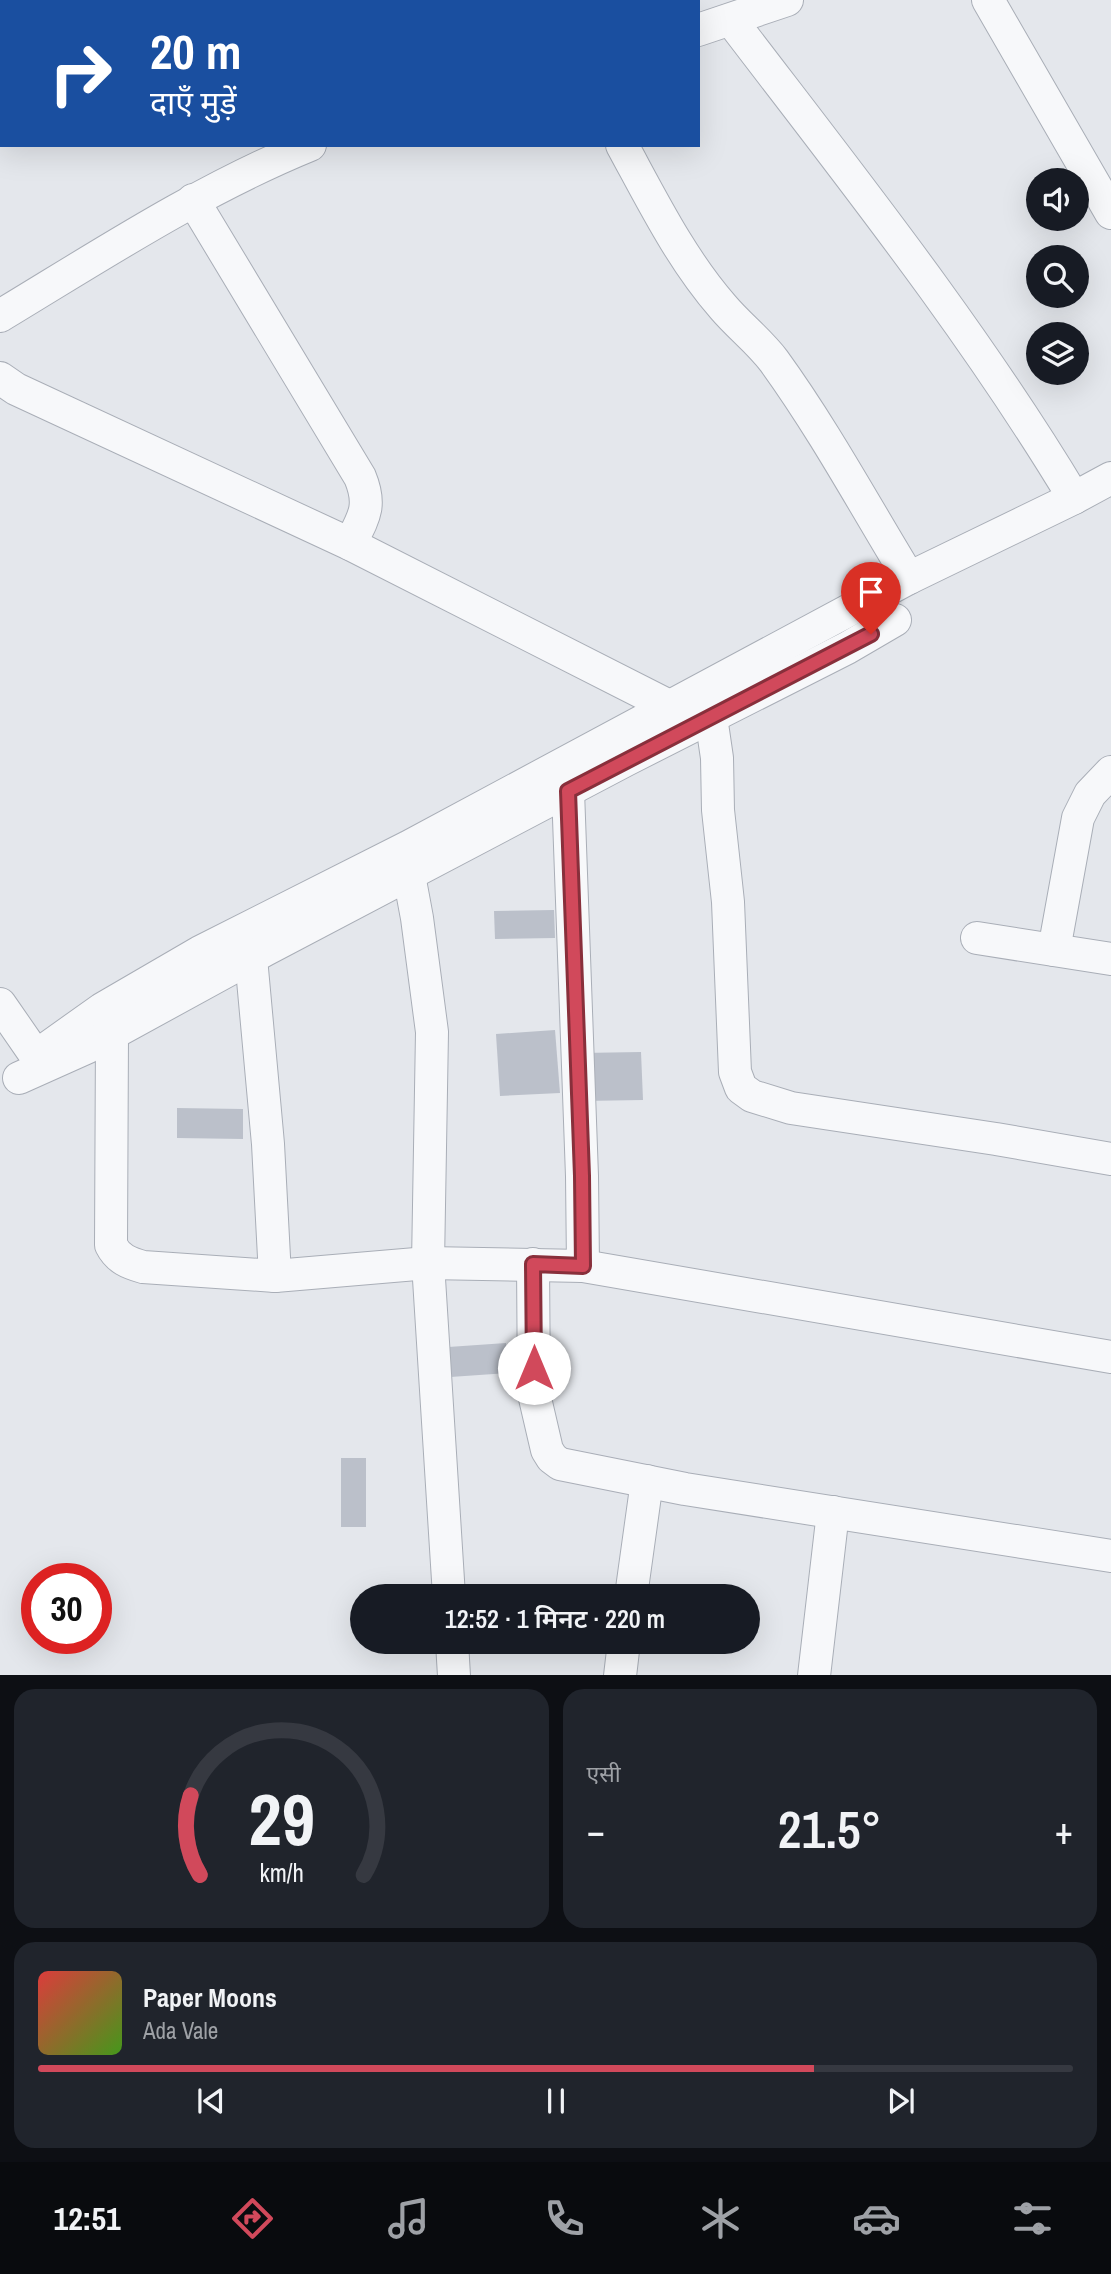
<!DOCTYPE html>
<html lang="hi">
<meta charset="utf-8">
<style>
body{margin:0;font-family:"Archivo Narrow","Noto Sans Devanagari",sans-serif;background:#20242c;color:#f1f3f6;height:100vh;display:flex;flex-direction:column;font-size:26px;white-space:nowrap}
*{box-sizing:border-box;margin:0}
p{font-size:23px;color:#9ea1a6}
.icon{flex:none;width:38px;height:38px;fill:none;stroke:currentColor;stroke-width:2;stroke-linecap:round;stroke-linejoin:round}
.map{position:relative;height:1675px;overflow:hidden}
.panel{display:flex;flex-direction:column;gap:14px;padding:14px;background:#0d0f14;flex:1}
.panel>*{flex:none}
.hud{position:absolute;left:0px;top:0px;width:700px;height:147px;box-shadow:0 7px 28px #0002;background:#1a4fa0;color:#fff;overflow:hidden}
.fabs{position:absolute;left:1026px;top:168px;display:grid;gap:14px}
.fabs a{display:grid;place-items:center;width:63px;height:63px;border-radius:50%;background:#171b24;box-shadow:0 7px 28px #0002;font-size:35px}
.speed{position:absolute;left:21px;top:1563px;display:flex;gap:14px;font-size:35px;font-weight:700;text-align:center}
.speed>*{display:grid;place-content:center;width:91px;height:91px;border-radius:50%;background:#171b24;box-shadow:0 7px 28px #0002;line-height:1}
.speed .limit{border:10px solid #d22;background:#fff;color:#111}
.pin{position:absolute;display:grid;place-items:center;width:60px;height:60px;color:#fff;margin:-72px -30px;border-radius:50% 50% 50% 0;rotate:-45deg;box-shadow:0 0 7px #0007}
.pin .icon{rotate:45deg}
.me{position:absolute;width:77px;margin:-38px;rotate:0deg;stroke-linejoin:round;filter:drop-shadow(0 0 5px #0008)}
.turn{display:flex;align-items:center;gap:24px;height:147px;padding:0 35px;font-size:32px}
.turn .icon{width:91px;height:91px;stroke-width:2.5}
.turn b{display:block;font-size:49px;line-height:60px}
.big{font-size:52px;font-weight:600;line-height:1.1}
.panel .card{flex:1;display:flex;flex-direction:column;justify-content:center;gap:10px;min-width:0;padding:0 24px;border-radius:21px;background:#20242c}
.panel .dial{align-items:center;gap:0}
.dial svg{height:182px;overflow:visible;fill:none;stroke:#363941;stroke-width:7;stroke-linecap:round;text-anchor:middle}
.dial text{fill:#f1f3f6;stroke:none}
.song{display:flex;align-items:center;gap:21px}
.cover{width:84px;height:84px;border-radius:10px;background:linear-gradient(135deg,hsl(0 70% 55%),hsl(100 70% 35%))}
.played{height:7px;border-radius:4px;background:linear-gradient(90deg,#d1495b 75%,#363941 75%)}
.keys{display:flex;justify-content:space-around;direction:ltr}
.heat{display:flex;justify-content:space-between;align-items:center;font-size:38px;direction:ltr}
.panel .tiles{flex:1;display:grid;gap:14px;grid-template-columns:1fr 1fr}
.card:last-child{grid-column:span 2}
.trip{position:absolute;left:350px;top:1584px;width:410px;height:70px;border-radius:35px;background:#171b24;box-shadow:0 7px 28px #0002;font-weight:600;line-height:70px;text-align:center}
.menu{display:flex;height:112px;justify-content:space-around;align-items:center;background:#090b0e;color:#9ea1a6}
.menu .icon{width:49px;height:49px}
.menu .selected{color:#d1495b}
.menu b{font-size:32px;color:#f1f3f6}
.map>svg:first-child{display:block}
.building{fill:#bbc0ca}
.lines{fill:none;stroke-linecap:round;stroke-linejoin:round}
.street-casing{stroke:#a9aeb7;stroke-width:34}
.street{stroke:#f7f8fa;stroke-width:32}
.route-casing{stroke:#882f3b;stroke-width:18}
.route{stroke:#d1495b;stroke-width:12}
</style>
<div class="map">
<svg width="1111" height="1676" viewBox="0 0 1111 1676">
<rect width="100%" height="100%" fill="#e4e7ec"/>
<g class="building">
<path d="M554 910 555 938 495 939 494 911Z"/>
<path d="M555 1030 560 1093 500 1096 496 1034Z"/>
<path d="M641 1052 643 1100 582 1101 581 1053Z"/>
<path d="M177 1108 243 1109V1139L177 1138Z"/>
<path d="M506 1343 508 1373 436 1378 434 1348Z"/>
<rect x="341" y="1458" width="25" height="69"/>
</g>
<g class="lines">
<defs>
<g id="street">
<path d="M988 0 1111 213"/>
<path d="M731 20C850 176 973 330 1074 498"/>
<path d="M698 30 787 0"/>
<path d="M622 145C652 200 681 259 723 307 739 326 759 341 774 361 824 430 865 506 909 578"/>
<path d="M193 200 360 477C372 506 364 517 350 544"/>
<path d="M0 316C101 255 200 190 310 145"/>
<path d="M0 378 16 389 350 544 669 706"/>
<path d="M711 717 717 758 718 810 728 902 735 1072 741 1088 752 1096 791 1108 996 1139 1111 1159"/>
<path d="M568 791 582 1176 583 1266"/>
<path d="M409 875 417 918 432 1032 428 1263 449 1596"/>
<path d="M977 938 1111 959"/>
<path d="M1054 950 1078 818 1090 794 1111 772"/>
<path d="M251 958 268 1144 275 1276"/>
<path d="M0 1004 36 1056 102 1009 200 952 408 847 909 578 1074 498 1111 478"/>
<path d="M112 1034 111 1245C118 1259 129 1263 143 1267L275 1276 428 1263 583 1266 1111 1357"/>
<path d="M19 1078 86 1048 265 950 626 760 847 648 895 620"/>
<path d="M533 1264 534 1394 547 1450 552 1458 560 1464 685 1489 1111 1556"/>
<path d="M631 1596 647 1481"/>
<path d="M452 1642 454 1676"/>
<path d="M620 1676 624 1642"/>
<path d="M814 1676 833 1512"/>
</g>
</defs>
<use href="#street" class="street-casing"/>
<use href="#street" class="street"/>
</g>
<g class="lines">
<defs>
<path id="route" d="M534 1368 533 1264 583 1266 582 1176 568 791 871 634"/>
</defs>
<use href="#route" class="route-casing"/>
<use href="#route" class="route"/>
</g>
</svg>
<div class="fabs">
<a><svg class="icon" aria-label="sound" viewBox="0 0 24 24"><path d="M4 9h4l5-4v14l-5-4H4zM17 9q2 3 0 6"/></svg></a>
<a><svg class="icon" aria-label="search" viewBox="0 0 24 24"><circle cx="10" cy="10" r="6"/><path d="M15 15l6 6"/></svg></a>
<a><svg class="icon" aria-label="layers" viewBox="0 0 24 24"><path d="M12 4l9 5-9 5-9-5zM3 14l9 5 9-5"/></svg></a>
</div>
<div class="speed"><div class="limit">30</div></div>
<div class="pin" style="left:871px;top:634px;background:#d93025"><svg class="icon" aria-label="arrive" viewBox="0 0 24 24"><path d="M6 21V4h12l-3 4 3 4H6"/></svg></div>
<svg class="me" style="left:534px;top:1368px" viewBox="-20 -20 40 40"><circle r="19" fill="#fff"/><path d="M0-13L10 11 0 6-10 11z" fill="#d1495b"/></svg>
<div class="trip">12:52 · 1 मिनट · 220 m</div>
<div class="hud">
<div class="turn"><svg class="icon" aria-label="right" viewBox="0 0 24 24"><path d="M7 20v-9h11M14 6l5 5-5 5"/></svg><div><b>20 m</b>दाएँ मुड़ें</div></div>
</div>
</div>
<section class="panel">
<div class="tiles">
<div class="card dial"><svg viewBox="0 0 100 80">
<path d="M14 69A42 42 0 1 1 86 69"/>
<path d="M14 69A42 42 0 0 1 10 34" stroke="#d1495b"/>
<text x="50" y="56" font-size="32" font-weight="700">29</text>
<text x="50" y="72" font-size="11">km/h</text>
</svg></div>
<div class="card"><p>एसी</p>
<div class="heat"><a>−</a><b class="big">21.5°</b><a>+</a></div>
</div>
<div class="card">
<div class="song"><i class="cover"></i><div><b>Paper Moons</b><p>Ada Vale</p></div></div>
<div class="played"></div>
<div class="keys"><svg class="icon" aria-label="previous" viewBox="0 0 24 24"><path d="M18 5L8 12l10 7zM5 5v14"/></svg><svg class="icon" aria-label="pause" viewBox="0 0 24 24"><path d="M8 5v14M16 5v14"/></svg><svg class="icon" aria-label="next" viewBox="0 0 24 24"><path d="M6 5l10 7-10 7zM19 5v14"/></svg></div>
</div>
</div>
</section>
<nav class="menu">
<b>12:51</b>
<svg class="icon selected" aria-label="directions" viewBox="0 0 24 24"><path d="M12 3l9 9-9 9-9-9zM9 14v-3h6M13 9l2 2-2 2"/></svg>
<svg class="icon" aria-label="music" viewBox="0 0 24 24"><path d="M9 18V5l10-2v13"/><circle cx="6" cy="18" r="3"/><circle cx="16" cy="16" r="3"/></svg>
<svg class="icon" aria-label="phone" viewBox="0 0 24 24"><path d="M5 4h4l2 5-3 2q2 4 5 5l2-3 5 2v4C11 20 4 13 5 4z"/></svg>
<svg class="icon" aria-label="climate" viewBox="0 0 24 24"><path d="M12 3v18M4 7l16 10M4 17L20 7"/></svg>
<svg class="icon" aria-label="car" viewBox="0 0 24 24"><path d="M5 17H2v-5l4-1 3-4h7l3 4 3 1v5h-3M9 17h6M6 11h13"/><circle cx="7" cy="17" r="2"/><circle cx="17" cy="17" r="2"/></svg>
<svg class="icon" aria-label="filters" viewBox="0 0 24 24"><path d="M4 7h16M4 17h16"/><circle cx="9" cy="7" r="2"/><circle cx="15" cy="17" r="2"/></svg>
</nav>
